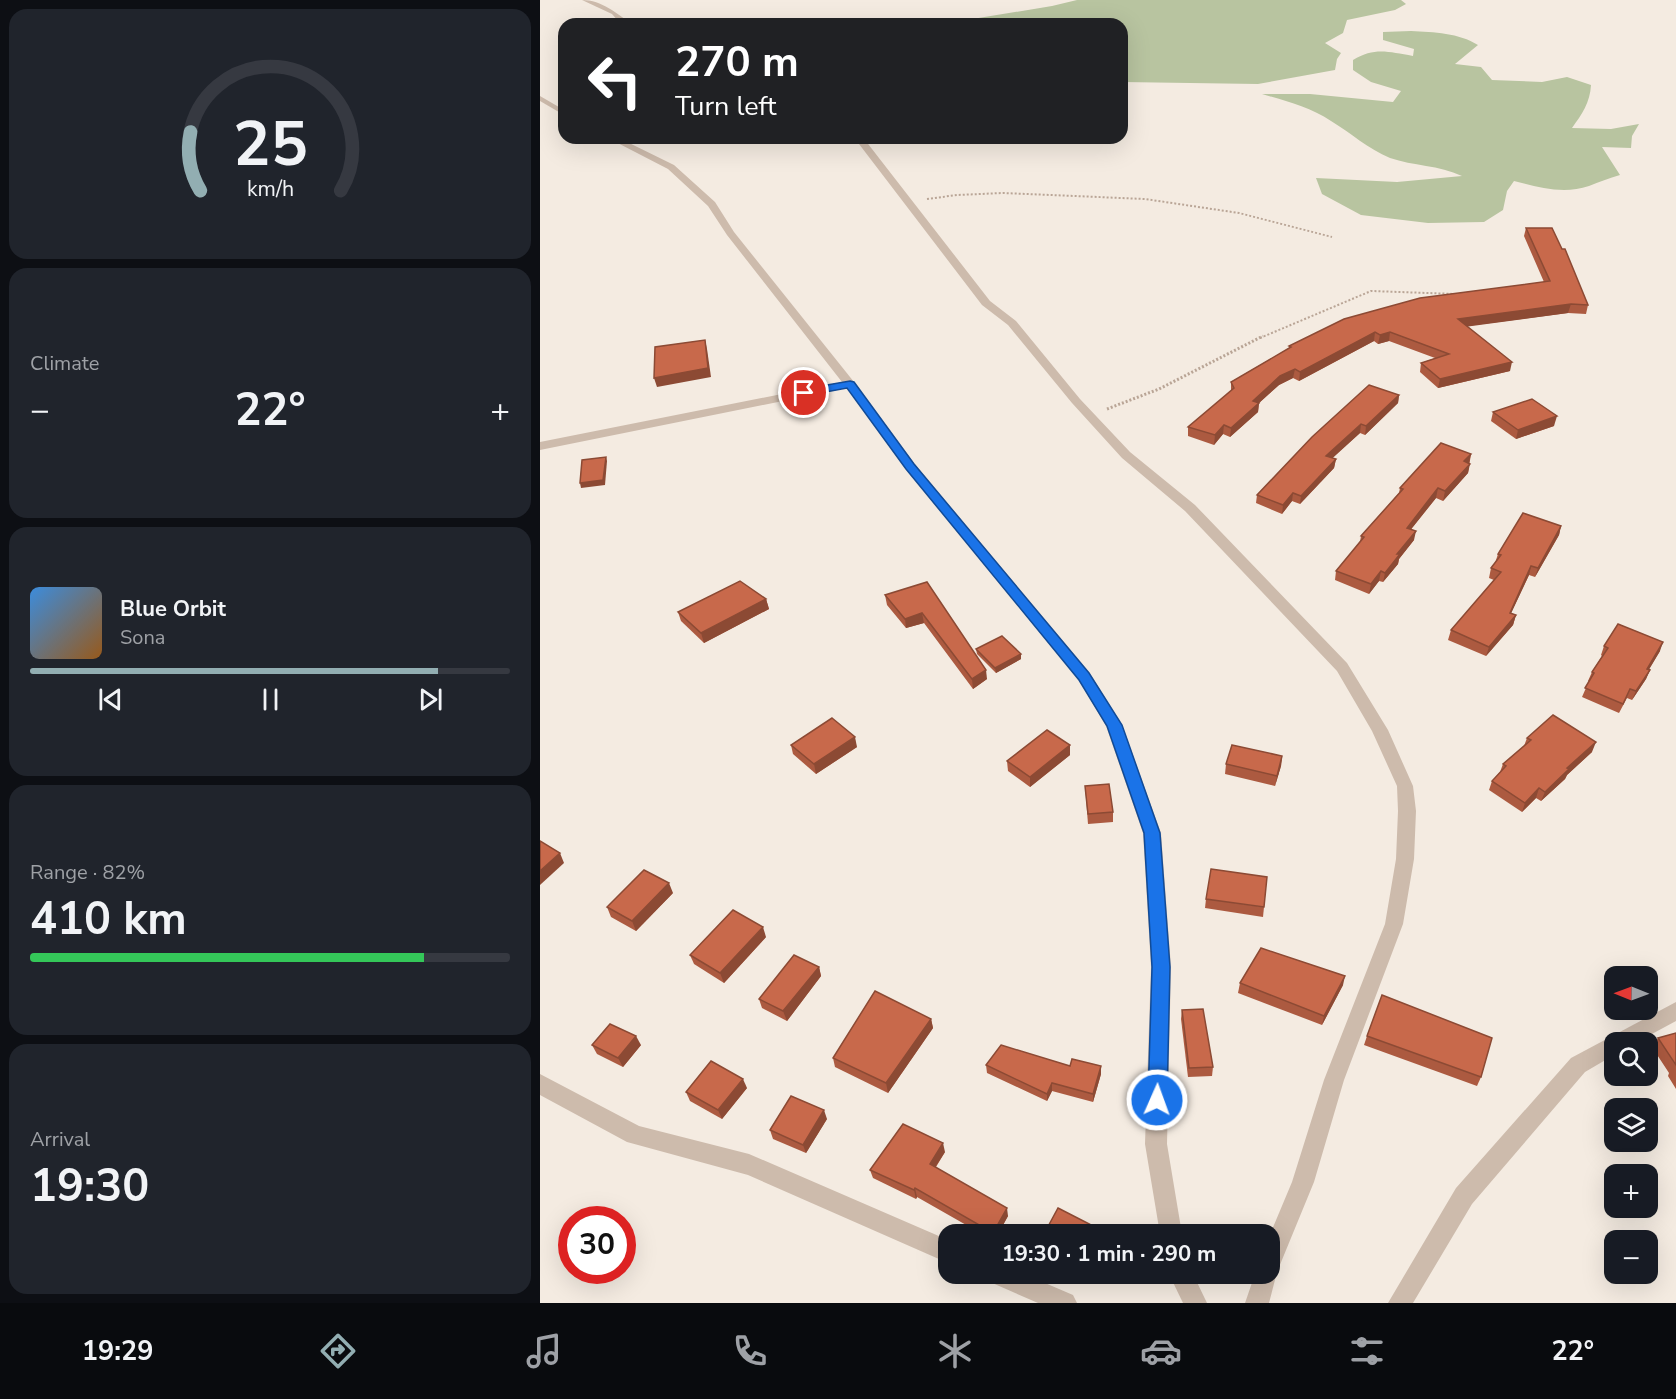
<!DOCTYPE html>
<meta charset="utf-8">
<style>
body{margin:0;font-family:"Nunito Sans",sans-serif;background:#20242c;color:#f1f3f6;height:100vh;display:flex;flex-direction:column;font-size:22px;white-space:nowrap}
*{box-sizing:border-box;margin:0}
p{font-size:20px;color:#9ea1a6}
.icon{flex:none;width:33px;height:33px;fill:none;stroke:currentColor;stroke-width:2;stroke-linecap:round;stroke-linejoin:round}
.map{position:relative;flex:1;overflow:hidden}
.drawer{display:flex;flex-direction:column;gap:9px;padding:9px;background:#0d0f14;width:540px}
.drawer>*{flex:none}
.guide{position:absolute;left:18px;top:18px;width:570px;height:126px;border-radius:18px;box-shadow:0 6px 24px #0002;background:#202124;color:#fff;overflow:hidden}
.needle{width:39px;rotate:271deg}
.tools{position:absolute;left:1064px;top:966px;display:grid;gap:12px}
.tools a{display:grid;place-items:center;width:54px;height:54px;border-radius:12px;background:#171b24;box-shadow:0 6px 24px #0002;font-size:30px}
.speed{position:absolute;left:18px;top:1206px;display:flex;gap:12px;font-size:30px;font-weight:700;text-align:center}
.speed>*{display:grid;place-content:center;width:78px;height:78px;border-radius:50%;background:#171b24;box-shadow:0 6px 24px #0002;line-height:1}
.speed .limit{border:9px solid #d22;background:#fff;color:#111}
.pin{position:absolute;display:grid;place-items:center;width:51px;height:51px;color:#fff;margin:-26px;border:3px solid #fff;border-radius:50%;box-shadow:0 2px 6px #0007}
.me{position:absolute;width:66px;margin:-33px;rotate:2deg;stroke-linejoin:round;filter:drop-shadow(0 0 4px #0008)}
.turn{display:flex;align-items:center;gap:21px;height:126px;padding:0 18px;font-size:27px}
.turn .icon{width:78px;height:78px;stroke-width:2.5}
.turn b{display:block;font-size:42px;line-height:51px}
.big{font-size:45px;font-weight:700;line-height:1.1}
.drawer .tile{flex:1;display:flex;flex-direction:column;justify-content:center;gap:9px;min-width:0;padding:0 21px;border-radius:18px;background:#20242c}
.drawer .dial{align-items:center;gap:0}
.dial svg{height:156px;overflow:visible;fill:none;stroke:#363941;stroke-width:7;stroke-linecap:round;text-anchor:middle}
.dial text{fill:#f1f3f6;stroke:none}
.song{display:flex;align-items:center;gap:18px}
.cover{width:72px;height:72px;border-radius:9px;background:linear-gradient(135deg,hsl(210 70% 55%),hsl(30 70% 35%))}
.played{height:6px;border-radius:3px;background:linear-gradient(90deg,#92aeb2 85%,#363941 85%)}
.keys{display:flex;justify-content:space-around;direction:ltr}
.heat{display:flex;justify-content:space-between;align-items:center;font-size:33px;direction:ltr}
.charge{height:9px;border-radius:4px;background:linear-gradient(90deg,#34c759 82%,#363941 0)}
.trip{position:absolute;left:398px;top:1224px;width:342px;height:60px;border-radius:18px;background:#171b24;box-shadow:0 6px 24px #0002;font-weight:700;line-height:60px;text-align:center}
.menu{display:flex;height:96px;justify-content:space-around;align-items:center;background:#090b0e;color:#9ea1a6}
.menu .icon{width:42px;height:42px}
.menu .selected{color:#92aeb2}
.menu b{font-size:27px;color:#f1f3f6}
main{display:flex;flex:1;min-height:0}
.map>svg:first-child{display:block}
.green{fill:#b8c4a0}
.lines{fill:none;stroke-linecap:round;stroke-linejoin:round}
.path-far1{stroke:#b9a596;stroke-width:2;stroke-dasharray:2 2;stroke-linecap:butt}
.path{stroke:#b9a596;stroke-width:3;stroke-dasharray:2 2;stroke-linecap:butt}
.minor{fill:#cdbbac;fill-rule:evenodd}
.wall{fill:#ac5a40}
.shaded-wall{fill:#8c4a34}
.building{fill:#c8694b;stroke:#8c4a34;stroke-width:1.5}
.route{fill:#1a73e8;stroke:#114b97;stroke-width:1.5}
</style>
<main>
<section class="drawer">
<div class="tile dial"><svg viewBox="0 0 100 80">
<path d="M14 69A42 42 0 1 1 86 69"/>
<path d="M14 69A42 42 0 0 1 9 39" stroke="#92aeb2"/>
<text x="50" y="56" font-size="32" font-weight="700">25</text>
<text x="50" y="72" font-size="11">km/h</text>
</svg></div>
<div class="tile"><p>Climate</p>
<div class="heat"><a>−</a><b class="big">22°</b><a>+</a></div>
</div>
<div class="tile">
<div class="song"><i class="cover"></i><div><b>Blue Orbit</b><p>Sona</p></div></div>
<div class="played"></div>
<div class="keys"><svg class="icon" aria-label="previous" viewBox="0 0 24 24"><path d="M18 5L8 12l10 7zM5 5v14"/></svg><svg class="icon" aria-label="pause" viewBox="0 0 24 24"><path d="M8 5v14M16 5v14"/></svg><svg class="icon" aria-label="next" viewBox="0 0 24 24"><path d="M6 5l10 7-10 7zM19 5v14"/></svg></div>
</div>
<div class="tile"><p>Range · 82%</p><b class="big">410 km</b><div class="charge"></div></div>
<div class="tile"><p>Arrival</p><b class="big">19:30</b></div>
</section>
<div class="map">
<svg width="1136" height="1303" viewBox="0 0 1136 1303">
<rect width="100%" height="100%" fill="#f4ebe1"/>
<g class="green">
<path d="M537 0H861L866 4 855 10 807 20 803 33 785 43 801 53 797 59 795 70 718 84 582 82V24H402L512 6Z"/>
<path d="M871 31C894 32 919 33 938 45L915 64 941 67 952 80 1002 82 1027 77 1051 85C1050 103 1042 114 1032 128L1071 129 1099 124 1092 136 1091 148 1062 147 1080 175C1069 178 1059 182 1049 186 1023 195 998 187 974 181L967 191 963 210 944 222 888 223 821 215 782 194 776 178 857 182 922 176C899 165 873 166 850 158 828 149 811 133 791 121 770 107 746 101 722 94H770L853 102 861 91 831 82 813 70V60C835 47 848 52 873 56L874 49 843 40V32Z"/>
</g>
<g class="lines">
<g class="path-far1">
<path d="M387 199 417 195 463 193 605 199 699 213 792 237"/>
<path d="M720 338 831 291 915 294"/>
</g>
<path class="path" d="M567 409 619 389 723 336"/>
<g class="minor">
<path d="M42 0C62 0 77 14 92 24L79 22 72 14Z"/>
<path d="M0 96 24 110V115L0 101Z"/>
<path d="M68 138H79L134 165 175 202 194 232 314 382 374 463 549 672 582 725 621 833 631 967 627 1144 642 1234H620L605 1144 611 967 603 833 566 726 539 680 366 469 307 388 0 450V442L302 382 187 235 168 206 128 169Z"/>
<path d="M280 138 325 140 450 301 476 321 540 399 590 452 655 505 807 663 848 730 873 786 876 811 874 859 863 924 804 1080 774 1182 737 1272 729 1303H705L715 1274H729V1237L752 1182 784 1080 845 924 856 859 858 811 857 786 832 731 797 671 645 511 582 458 532 403 468 325 442 305 319 144 284 141Z"/>
<path d="M1136 1002V1021L1097 1042H1074V1055L1045 1072 932 1204 873 1303H848L916 1188 1031 1058Z"/>
<path d="M0 1074 99 1126 209 1154 408 1240V1263L208 1175 87 1142 0 1095Z"/>
<path d="M446 1274H484L533 1295 537 1303H498L450 1282Z"/>
<path d="M629 1274H653L667 1303H643Z"/>
</g>
</g>
<g class="wall">
<path d="M986 228 1048 305 1046 314 1028 313 927 326 970 371 898 388 880 372 881 363 895 358 849 341 838 344 834 341 759 381 753 378 739 385 719 403 718 412 690 437 683 434 674 445 648 436V427L691 391V382L749 348V346L1004 282 984 236Z"/>
<path d="M859 395 858 403 825 435 820 433 792 458 796 459 794 468 760 504 752 501 742 514 716 503 717 495Z"/>
<path d="M953 412 1014 426 976 439 951 421Z"/>
<path d="M931 454 928 473 903 501 896 498 871 529 874 540 859 559 858 564 843 582 839 581 829 594 795 580 796 571 820 542 821 536 859 493 860 488Z"/>
<path d="M1021 526 1019 535 995 577 989 575 971 613 976 615 973 625 946 656 908 640 911 630 954 580 949 578 951 568 955 563 958 554Z"/>
<path d="M387 582 447 679 433 689 384 623 366 628 347 605 345 595Z"/>
<path d="M226 599 229 609 164 643 141 621 138 612Z"/>
<path d="M1064 646 1120 651 1109 669 1110 670 1106 679 1092 700 1087 698 1079 713 1042 697 1049 681H1048L1052 672 1062 656 1061 655Z"/>
<path d="M436 649 481 659 456 673 437 654Z"/>
<path d="M987 738 1052 752 1027 775 1025 779 1001 801 996 798 982 812 949 790 952 781 960 772 963 764 984 746Z"/>
<path d="M251 745 317 747 276 774 253 754Z"/>
<path d="M530 745V755L490 787 468 771 467 761Z"/>
<path d="M742 756 741 766 735 786 685 774 686 764Z"/>
<path d="M545 786 573 812V822L548 824Z"/>
<path d="M133 893 96 931 71 917 67 907Z"/>
<path d="M666 899 724 907 723 917 665 908Z"/>
<path d="M226 937 184 983 154 964 150 955Z"/>
<path d="M279 967 281 976 247 1021 222 1008 219 999Z"/>
<path d="M700 983 803 985 782 1025 698 993Z"/>
<path d="M642 1010 673 1067 672 1076 648 1077 641 1019Z"/>
<path d="M391 1019 393 1028 348 1093 295 1067 293 1058Z"/>
<path d="M1136 1033V1089L1128 1076 1129 1073 1112 1047 1118 1038Z"/>
<path d="M827 1036 941 1077 937 1086 824 1045Z"/>
<path d="M52 1045H101L83 1067 57 1054Z"/>
<path d="M446 1065 561 1066V1074L553 1102 512 1091 507 1101 447 1073Z"/>
<path d="M207 1088 182 1119 150 1101 146 1092Z"/>
<path d="M287 1119 266 1153 233 1139 230 1130Z"/>
<path d="M405 1152 396 1167 468 1216 458 1234H442L377 1197 376 1199 333 1178 330 1170Z"/>
</g>
<g class="shaded-wall">
<path d="M1031 304 1028 313 917 328 918 319Z"/>
<path d="M835 332 834 341 759 381 760 372Z"/>
<path d="M850 332 849 341 838 344 840 335Z"/>
<path d="M165 340 167 349 171 377 117 387 114 378Z"/>
<path d="M972 362 970 371 898 388 900 379Z"/>
<path d="M755 369 753 378 739 385 719 403 718 412 690 437 691 428 713 401 740 376Z"/>
<path d="M859 395 858 403 825 435 826 426Z"/>
<path d="M1017 416 1014 426 976 439 978 430Z"/>
<path d="M821 424 820 433 785 465 786 456Z"/>
<path d="M684 425 683 434 674 445 675 435Z"/>
<path d="M931 454 929 463 924 461Z"/>
<path d="M66 457 67 461 65 485 41 488 40 483Z"/>
<path d="M796 459 794 468 760 504 761 496Z"/>
<path d="M930 464 928 473 903 501 905 491Z"/>
<path d="M898 488 896 498 865 537 867 528Z"/>
<path d="M753 493 752 501 742 514 743 505Z"/>
<path d="M1021 526 1019 535 995 577 998 568Z"/>
<path d="M876 531 874 540 859 559 858 564 843 582 845 573 857 554Z"/>
<path d="M991 566 989 575 967 622 970 613Z"/>
<path d="M841 571 839 581 829 594 831 584Z"/>
<path d="M226 599 229 609 164 643 161 633Z"/>
<path d="M382 613 384 623 366 628 365 619Z"/>
<path d="M976 615 973 625 946 656 949 647Z"/>
<path d="M1123 642 1120 651 1104 678 1107 669Z"/>
<path d="M481 654V659L456 673 455 668Z"/>
<path d="M446 670 447 679 433 689 432 679Z"/>
<path d="M1110 670 1106 679 1092 700 1096 691Z"/>
<path d="M315 737 317 747 276 774 274 764Z"/>
<path d="M1056 742 1052 752 1027 775 1025 779 1001 801 1005 792 1027 768Z"/>
<path d="M530 745V755L490 787V777Z"/>
<path d="M742 756 741 766 735 786 737 776Z"/>
<path d="M999 788 996 798 982 812 985 803Z"/>
<path d="M20 853 24 863 0 885V871Z"/>
<path d="M129 883 133 893 96 931 92 921Z"/>
<path d="M223 927 226 937 184 983 180 973Z"/>
<path d="M279 967 281 976 247 1021 243 1011Z"/>
<path d="M805 976 803 985 782 1025 784 1016Z"/>
<path d="M391 1019 393 1028 348 1093 346 1083Z"/>
<path d="M96 1036 101 1045 83 1067 78 1058Z"/>
<path d="M561 1066V1074L553 1102V1094Z"/>
<path d="M203 1079 207 1088 182 1119 178 1110Z"/>
<path d="M512 1083V1091L507 1101V1094Z"/>
<path d="M284 1110 287 1119 266 1153 263 1145Z"/>
<path d="M403 1143 405 1152 392 1172 390 1164Z"/>
<path d="M375 1188 377 1197 376 1199 374 1190Z"/>
<path d="M467 1208 468 1216 458 1234H453V1233Z"/>
</g>
<g class="building">
<path d="M986 228H1012L1022 249H1025L1048 305 1031 304 918 319 972 362 900 379 881 363 909 354 850 332 840 335 835 332 760 372 755 369 740 376 713 401 719 403 691 428 684 425 675 435 648 427 694 388 691 382 751 347 749 346 804 319 880 298 1010 281Z"/>
<path d="M165 340 168 368 114 378 115 347Z"/>
<path d="M829 385 859 395 826 426 821 424 786 456 796 459 761 496 753 493 743 505 717 495 772 437Z"/>
<path d="M992 399 1017 416 978 430 953 412Z"/>
<path d="M901 443 931 454 924 461 930 464 905 491 898 488 867 528 876 531 857 554H860L845 573 841 571 831 584 796 571 824 537 821 536 863 489 860 488Z"/>
<path d="M66 457 63 480 40 483 42 460Z"/>
<path d="M983 513 1021 526 998 568 991 566 970 613 976 615 949 647 911 630 961 572 951 568 961 555 958 554Z"/>
<path d="M200 581 226 599 161 633 138 612Z"/>
<path d="M387 582 446 670 432 679 382 613 365 619 345 595Z"/>
<path d="M1078 624 1123 642 1107 669 1110 670 1096 691 1090 689 1083 704 1045 688 1054 673 1052 672 1068 648 1064 646Z"/>
<path d="M462 636 481 654 455 668 436 649Z"/>
<path d="M1013 715 1056 742 1027 768 1029 769 1005 792 999 788 985 803 952 781 966 766 963 764 991 740 987 738Z"/>
<path d="M292 718 315 737 274 764 251 745Z"/>
<path d="M507 730 530 745 490 777 467 761Z"/>
<path d="M692 745 742 756 737 776 686 764Z"/>
<path d="M569 784 573 812 548 814 545 786Z"/>
<path d="M0 841 20 853 0 871Z"/>
<path d="M671 869 727 877 724 907 666 899Z"/>
<path d="M104 870 129 883 92 921 67 907Z"/>
<path d="M193 910 223 927 180 973 150 955Z"/>
<path d="M721 948 805 976 784 1016 700 983Z"/>
<path d="M254 955 279 967 243 1011 219 999Z"/>
<path d="M335 991 391 1019 346 1083 293 1058Z"/>
<path d="M842 995 952 1038 941 1077 827 1036Z"/>
<path d="M663 1009 673 1067 649 1068 642 1010Z"/>
<path d="M70 1024 96 1036 78 1058 52 1045Z"/>
<path d="M1136 1033V1065L1118 1038Z"/>
<path d="M461 1045 530 1066 532 1059 561 1066 553 1094 512 1083 507 1094 446 1065Z"/>
<path d="M171 1061 203 1079 178 1110 146 1092Z"/>
<path d="M251 1096 284 1110 263 1145 230 1130Z"/>
<path d="M363 1124 403 1143 390 1164 467 1208 453 1233 375 1188 374 1190 330 1170Z"/>
<path d="M518 1208 563 1231 561 1234H504Z"/>
</g>
<path class="route" d="M310 381 314 382 374 464 549 673 582 725 620 833 630 967 627 1100 624 1106 617 1109 610 1106 608 1100 612 967 604 833 567 726 539 680 366 469 307 388 264 396 258 393 264 389Z"/>
</svg>
<div class="tools">
<a><svg class="needle" viewBox="-14 -14 28 28"><path d="M0-13l5 13h-10z" fill="#e53935"/><path d="M0 13l5-13h-10z" fill="#9ea1a6"/></svg></a>
<a><svg class="icon" aria-label="search" viewBox="0 0 24 24"><circle cx="10" cy="10" r="6"/><path d="M15 15l6 6"/></svg></a>
<a><svg class="icon" aria-label="layers" viewBox="0 0 24 24"><path d="M12 4l9 5-9 5-9-5zM3 14l9 5 9-5"/></svg></a>
<a>+</a>
<a>−</a>
</div>
<div class="speed"><div class="limit">30</div></div>
<div class="pin" style="left:264px;top:393px;background:#d93025"><svg class="icon" aria-label="arrive" viewBox="0 0 24 24"><path d="M6 21V4h12l-3 4 3 4H6"/></svg></div>
<svg class="me" style="left:617px;top:1100px" viewBox="-20 -20 40 40"><circle r="17" fill="#1a73e8" stroke="#fff" stroke-width="3"/><path d="M0-11L8 9 0 5-8 9z" fill="#fff"/></svg>
<div class="trip">19:30 · 1 min · 290 m</div>
<div class="guide">
<div class="turn"><svg class="icon" aria-label="left" viewBox="0 0 24 24"><path d="M17 20v-9H6M10 6l-5 5 5 5"/></svg><div><b>270 m</b>Turn left</div></div>
</div>
</div>
</main>
<nav class="menu">
<b>19:29</b>
<svg class="icon selected" aria-label="directions" viewBox="0 0 24 24"><path d="M12 3l9 9-9 9-9-9zM9 14v-3h6M13 9l2 2-2 2"/></svg>
<svg class="icon" aria-label="music" viewBox="0 0 24 24"><path d="M9 18V5l10-2v13"/><circle cx="6" cy="18" r="3"/><circle cx="16" cy="16" r="3"/></svg>
<svg class="icon" aria-label="phone" viewBox="0 0 24 24"><path d="M5 4h4l2 5-3 2q2 4 5 5l2-3 5 2v4C11 20 4 13 5 4z"/></svg>
<svg class="icon" aria-label="climate" viewBox="0 0 24 24"><path d="M12 3v18M4 7l16 10M4 17L20 7"/></svg>
<svg class="icon" aria-label="car" viewBox="0 0 24 24"><path d="M5 17H2v-5l4-1 3-4h7l3 4 3 1v5h-3M9 17h6M6 11h13"/><circle cx="7" cy="17" r="2"/><circle cx="17" cy="17" r="2"/></svg>
<svg class="icon" aria-label="filters" viewBox="0 0 24 24"><path d="M4 7h16M4 17h16"/><circle cx="9" cy="7" r="2"/><circle cx="15" cy="17" r="2"/></svg>
<b>22°</b>
</nav>
